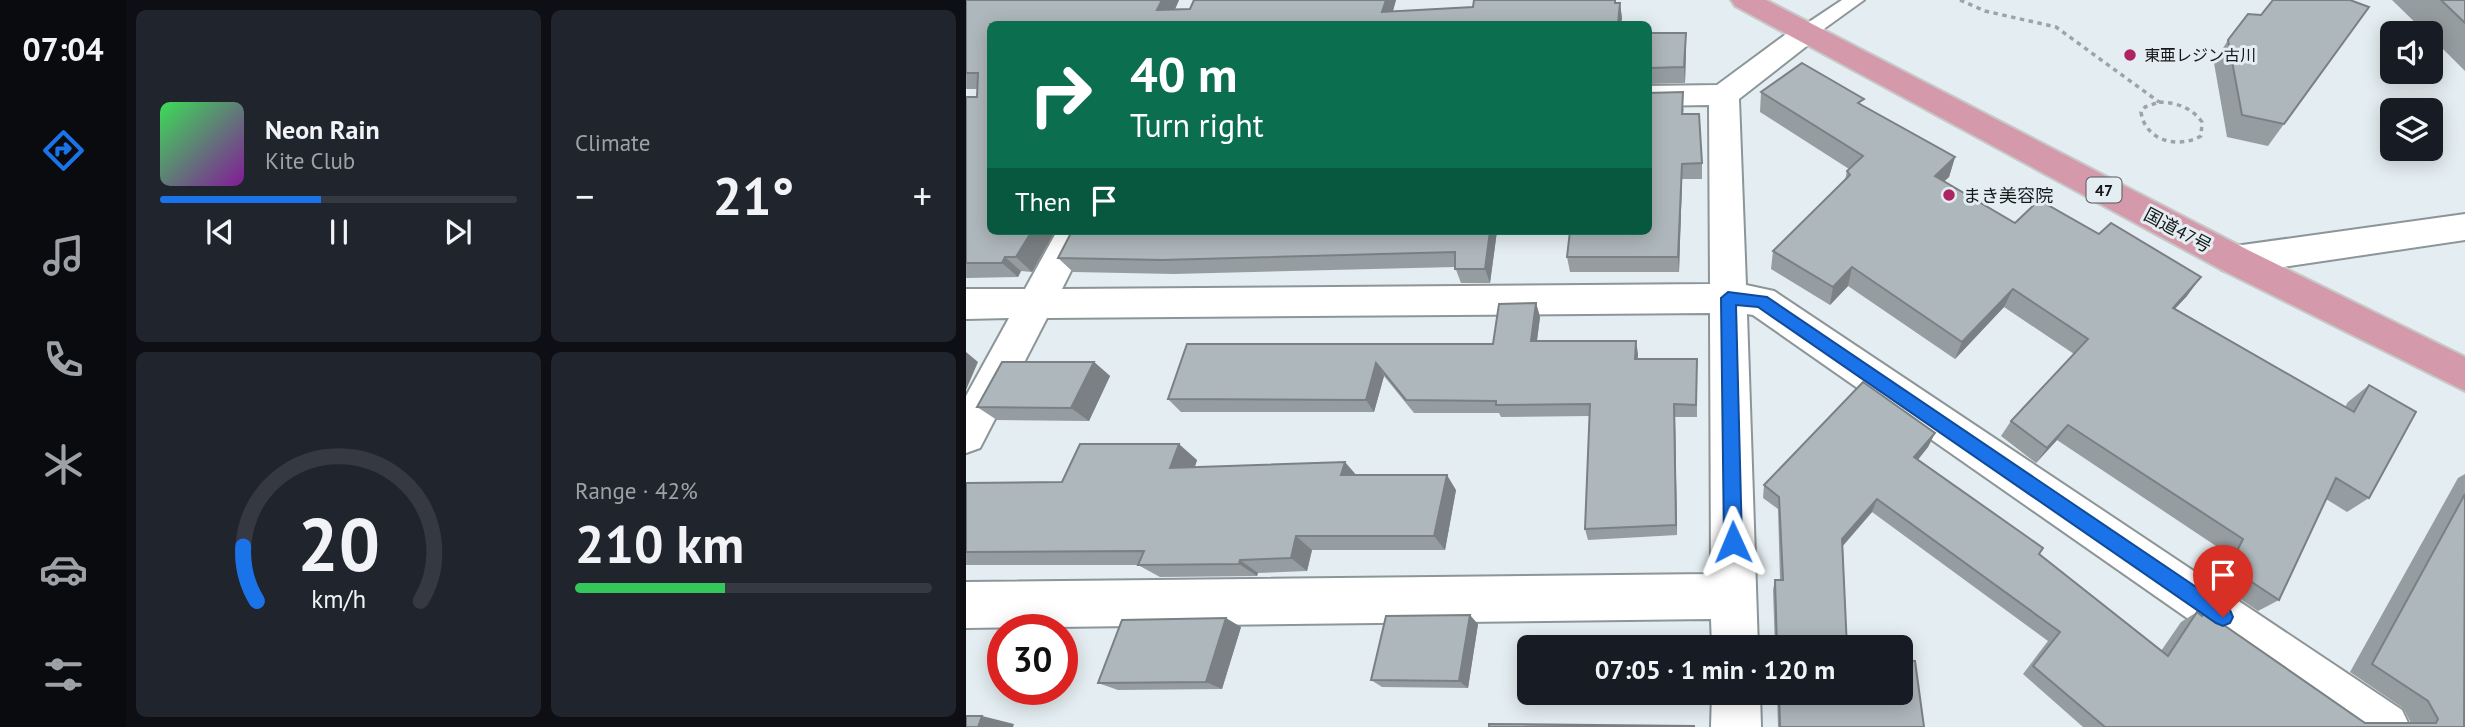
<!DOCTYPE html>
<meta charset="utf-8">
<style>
body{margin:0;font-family:"PT Sans","Noto Sans JP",sans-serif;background:#20242c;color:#f1f3f6;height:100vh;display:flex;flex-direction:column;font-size:26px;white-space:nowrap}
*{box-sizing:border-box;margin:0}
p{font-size:23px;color:#9ea1a6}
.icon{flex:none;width:38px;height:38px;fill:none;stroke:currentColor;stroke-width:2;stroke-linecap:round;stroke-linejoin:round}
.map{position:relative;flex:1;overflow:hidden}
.drawer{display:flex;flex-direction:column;gap:10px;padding:10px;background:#0d0f14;width:840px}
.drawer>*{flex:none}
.hud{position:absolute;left:21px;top:21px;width:665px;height:214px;border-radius:10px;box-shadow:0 4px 18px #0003;background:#0b6e4f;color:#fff;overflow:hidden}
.fabs{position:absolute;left:1414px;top:21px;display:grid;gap:14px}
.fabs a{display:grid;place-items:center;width:63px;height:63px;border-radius:10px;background:#171b24;box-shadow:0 4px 18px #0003;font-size:35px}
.speed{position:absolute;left:21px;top:614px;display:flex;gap:14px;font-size:35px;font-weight:700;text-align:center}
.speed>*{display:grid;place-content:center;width:91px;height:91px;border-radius:50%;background:#171b24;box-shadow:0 4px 18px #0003;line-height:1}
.speed .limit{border:10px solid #d22;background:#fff;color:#111}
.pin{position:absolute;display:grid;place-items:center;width:60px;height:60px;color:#fff;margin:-72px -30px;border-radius:50% 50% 50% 0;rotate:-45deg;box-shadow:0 0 7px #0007}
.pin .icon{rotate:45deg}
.me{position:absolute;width:77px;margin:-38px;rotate:359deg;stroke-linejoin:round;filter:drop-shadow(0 0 5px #0008)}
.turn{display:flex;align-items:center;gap:24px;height:147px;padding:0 28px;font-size:32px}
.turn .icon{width:91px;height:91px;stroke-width:2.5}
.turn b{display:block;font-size:49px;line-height:60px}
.then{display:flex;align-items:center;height:66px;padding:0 28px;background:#0003;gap:14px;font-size:26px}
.big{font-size:52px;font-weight:700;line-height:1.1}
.drawer .tile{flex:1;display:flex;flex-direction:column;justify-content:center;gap:10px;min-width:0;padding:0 24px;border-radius:10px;background:#20242c}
.drawer .dial{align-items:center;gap:0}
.dial svg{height:182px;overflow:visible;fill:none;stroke:#363941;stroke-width:7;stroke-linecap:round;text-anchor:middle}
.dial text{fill:#f1f3f6;stroke:none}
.song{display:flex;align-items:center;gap:21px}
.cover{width:84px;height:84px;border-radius:10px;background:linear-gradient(135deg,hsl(130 70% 55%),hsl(290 70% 35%))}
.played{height:7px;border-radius:4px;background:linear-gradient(90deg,#1a73e8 45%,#363941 45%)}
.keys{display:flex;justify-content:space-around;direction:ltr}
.heat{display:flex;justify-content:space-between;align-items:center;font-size:38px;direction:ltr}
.charge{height:10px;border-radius:5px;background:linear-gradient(90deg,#34c759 42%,#363941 0)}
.drawer .tiles{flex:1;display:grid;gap:10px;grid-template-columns:repeat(2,1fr)}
.trip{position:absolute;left:551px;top:635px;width:396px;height:70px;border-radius:10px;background:#171b24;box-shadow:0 4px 18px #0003;font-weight:700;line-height:70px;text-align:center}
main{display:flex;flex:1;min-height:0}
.menu{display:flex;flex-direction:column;width:126px;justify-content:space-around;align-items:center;background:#090b0e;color:#9ea1a6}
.menu .icon{width:49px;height:49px}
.menu .selected{color:#1a73e8}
.menu b{font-size:32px;color:#f1f3f6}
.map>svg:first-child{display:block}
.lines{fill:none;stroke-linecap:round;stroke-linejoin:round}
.service-casing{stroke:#8c9598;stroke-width:4}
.minor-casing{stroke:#8c9598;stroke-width:4}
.trunk-casing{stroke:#c7c8c8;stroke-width:4}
.path{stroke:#9da4a7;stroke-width:3.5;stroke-dasharray:4.5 4.5;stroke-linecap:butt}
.service{fill:#fff;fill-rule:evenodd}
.minor{fill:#fff;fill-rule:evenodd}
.trunk{fill:#d49aac;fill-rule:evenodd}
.wall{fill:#969da1}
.shaded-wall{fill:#7a8083}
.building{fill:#aeb7bb;stroke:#7a8083;stroke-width:2}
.route{fill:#1a73e8;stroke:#114b97;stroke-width:2}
.poi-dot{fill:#ae2362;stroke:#e4edf1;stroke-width:2.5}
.labels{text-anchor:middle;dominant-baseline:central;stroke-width:6;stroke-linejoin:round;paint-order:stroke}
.far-poi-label{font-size:16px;fill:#151819;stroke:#e4edf1;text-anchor:start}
.shield{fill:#e4edf1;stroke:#53585a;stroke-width:2}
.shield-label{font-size:16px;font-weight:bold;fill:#151819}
.poi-label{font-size:18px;fill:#151819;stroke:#e4edf1;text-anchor:start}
.street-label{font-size:18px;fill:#151819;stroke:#e4edf1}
</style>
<main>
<nav class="menu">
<b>07:04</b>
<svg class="icon selected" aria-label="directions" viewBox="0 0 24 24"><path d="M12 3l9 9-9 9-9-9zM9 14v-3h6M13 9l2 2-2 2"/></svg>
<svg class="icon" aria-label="music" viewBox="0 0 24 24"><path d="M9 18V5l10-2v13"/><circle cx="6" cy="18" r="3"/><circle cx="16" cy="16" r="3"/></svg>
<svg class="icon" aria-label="phone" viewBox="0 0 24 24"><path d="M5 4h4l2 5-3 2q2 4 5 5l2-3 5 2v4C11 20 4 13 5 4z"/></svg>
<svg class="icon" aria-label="climate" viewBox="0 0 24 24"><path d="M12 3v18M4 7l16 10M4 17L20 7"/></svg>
<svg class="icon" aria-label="car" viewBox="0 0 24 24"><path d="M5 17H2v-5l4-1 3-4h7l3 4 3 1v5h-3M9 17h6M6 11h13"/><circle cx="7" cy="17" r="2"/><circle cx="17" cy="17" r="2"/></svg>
<svg class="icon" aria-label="filters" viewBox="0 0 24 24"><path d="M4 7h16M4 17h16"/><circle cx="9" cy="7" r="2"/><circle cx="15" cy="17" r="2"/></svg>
</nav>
<section class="drawer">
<div class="tiles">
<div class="tile">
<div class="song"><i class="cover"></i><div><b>Neon Rain</b><p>Kite Club</p></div></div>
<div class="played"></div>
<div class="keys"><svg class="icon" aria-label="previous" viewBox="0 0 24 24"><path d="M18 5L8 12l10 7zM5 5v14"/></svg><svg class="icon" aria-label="pause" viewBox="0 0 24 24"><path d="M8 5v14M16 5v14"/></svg><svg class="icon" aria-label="next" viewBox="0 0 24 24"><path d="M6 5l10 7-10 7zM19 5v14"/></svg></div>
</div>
<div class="tile"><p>Climate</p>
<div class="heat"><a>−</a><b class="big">21°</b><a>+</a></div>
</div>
<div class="tile dial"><svg viewBox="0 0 100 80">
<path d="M14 69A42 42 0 1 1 86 69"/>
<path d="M14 69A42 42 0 0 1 8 45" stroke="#1a73e8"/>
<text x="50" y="56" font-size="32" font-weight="700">20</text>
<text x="50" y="72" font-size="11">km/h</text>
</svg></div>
<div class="tile"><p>Range · 42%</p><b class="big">210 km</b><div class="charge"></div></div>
</div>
</section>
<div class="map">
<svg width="1499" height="727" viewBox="0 0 1499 727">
<rect width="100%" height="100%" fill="#e4edf1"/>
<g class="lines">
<defs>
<path id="service" d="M876 0H898L848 36H834L831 32 834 28Z"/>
<g id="minor">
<path d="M841 23 851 26 855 32 851 38 773 99 780 285 808 291 1436 710 1444 727H1377L787 315 781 314 792 648H746L745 619 0 628V582L745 574 744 313 81 318 14 448 0 453V396L43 318 0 319V289H59L91 231H125L96 289 744 284 743 105 682 106V86L751 85 831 26Z"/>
<path d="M1499 214V240L1269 274 1256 270 1251 260 1256 250 1269 246Z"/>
<path d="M746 693H794L795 727H745Z"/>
</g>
<path id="trunk" d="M765 0H800L1282 250 1499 357V391L1256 270 769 6Z"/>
</defs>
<use href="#service" class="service-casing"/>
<use href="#minor" class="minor-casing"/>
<use href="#trunk" class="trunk-casing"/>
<g class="path">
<path d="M994 0 1019 11 1090 27 1193 102"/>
<path d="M1193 102C1211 103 1225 107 1236 122L1235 136C1212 149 1179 141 1175 112L1179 107Z"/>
</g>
<use href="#service" class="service"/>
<use href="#minor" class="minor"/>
<use href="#trunk" class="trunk"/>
</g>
<g class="wall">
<path d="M0 0H213L209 10 224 9 228 0H430L427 11 654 3 656 19 24 24V231H89L66 272 55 271 52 277 0 278V97H11L12 89H0Z"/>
<path d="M1426 0H1499V71L1465 37V33H1460Z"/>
<path d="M1386 30 1302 146 1261 137 1248 63 1262 40Z"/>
<path d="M682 33H720V49L719 83 682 84Z"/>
<path d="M795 92 896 105 989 157 983 177 978 181 1049 223 1221 296 1209 308 1379 407 1382 402 1403 385V498L1381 512 1360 499 1313 600 1292 611 1245 579 1259 552 1091 440 1070 463 1035 436 1045 421 1108 354 1038 307 989 359 882 286 864 305 805 269 807 251 879 180 881 171 883 169 794 112Z"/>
<path d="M718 108 717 114 736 163V179H716L713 272H604L601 257Z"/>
<path d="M531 231 524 283H495L489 267 208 274 107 272 92 258Z"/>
<path d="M570 303 574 317 571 341 672 354 671 359H731V417H709L711 535 622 540 619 529 624 416 535 417 533 413H448L418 376 408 412H215L202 399 527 344Z"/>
<path d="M128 362 144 376 123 421 31 420 11 407Z"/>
<path d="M969 433 962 447 952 460 1073 554 1195 651 1215 622 1231 612 1234 615 1239 612 1399 723H1445L1437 708 1384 672 1492 478 1499 474 1498 727H1117L1057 674 1082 641 906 512 877 546 881 648H809L807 590 809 580H814L812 509 797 498 798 485Z"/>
<path d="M231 460 229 467 390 475 490 490 479 550H346L341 571 292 573 291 576 194 577 172 565H0V483L96 482Z"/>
<path d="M512 624 502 688 416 687 405 680Z"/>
<path d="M275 627 256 689 152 690 132 683Z"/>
<path d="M811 693H934L958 727H812Z"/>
</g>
<g class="shaded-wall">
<path d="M196 0H213L202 24 191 10Z"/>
<path d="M420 0H430L423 24 416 12Z"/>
<path d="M654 3 656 19 655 24H652Z"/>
<path d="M720 33V49L719 83 718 67Z"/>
<path d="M989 157 983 177 964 195 969 176Z"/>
<path d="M716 164V179L713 272 712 257Z"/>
<path d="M66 231H89L66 272 50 257Z"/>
<path d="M524 231H531L524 283 519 269Z"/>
<path d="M39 257 55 271 52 277 36 263Z"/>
<path d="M886 267 882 286 864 305 867 287Z"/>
<path d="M1235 277 1221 296 1194 325 1207 308Z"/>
<path d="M1047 289 1038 307 989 359 996 342Z"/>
<path d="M570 303 574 317 569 354 565 341Z"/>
<path d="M670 341 672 354 671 372 669 359Z"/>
<path d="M0 352 12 362 0 390Z"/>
<path d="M128 362 144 376 123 421 105 408Z"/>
<path d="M410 363 418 376 408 412 400 400Z"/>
<path d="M708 404 709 417 711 535 710 525Z"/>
<path d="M1102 425 1091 440 1070 463 1081 448Z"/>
<path d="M969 433 962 447 942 471 948 457Z"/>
<path d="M213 444 231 460 223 483 204 468Z"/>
<path d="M379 462 392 477 375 475Z"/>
<path d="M481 475 490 490 479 550 468 536Z"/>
<path d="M911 499 906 512 872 551 876 539Z"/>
<path d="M330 536 346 550 341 571 325 558Z"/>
<path d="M274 560 292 573 291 576 273 564Z"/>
<path d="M504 615 512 624 502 688 493 681Z"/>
<path d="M260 618 275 627 256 689 240 682Z"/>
<path d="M16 716 48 724 47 727H12Z"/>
</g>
<g class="building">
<path d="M0 0H196L191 10 224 9 228 0H420L416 12 507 7 508 0H649V3H654L652 24H24V231H66L50 257H39L36 263H0V97H11L12 73H0Z"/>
<path d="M1307 0H1384L1403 7 1318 124 1276 115 1262 40 1282 14 1295 15Z"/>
<path d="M1475 0H1499V23Z"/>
<path d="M682 33H720L718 67 682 68Z"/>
<path d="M836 63 898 99 892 103 989 157 969 176 1049 223 1073 200 1133 234 1145 223 1235 277 1207 308 1388 412 1403 385 1450 412 1403 498 1370 478 1313 600 1263 567 1277 539 1102 425 1081 448 1045 421 1122 339 1047 289 996 342 886 267 867 287 807 251 884 175 881 171 897 156 795 92Z"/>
<path d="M717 92 716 114H733L736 163 716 164 712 257H601L604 231H682V93Z"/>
<path d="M106 231H524L519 269H489V252L196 260 92 258Z"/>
<path d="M570 303 565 341H670L669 359H731L730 405 708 404 710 525 619 529 624 404 530 405V401L440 400 410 363 400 400 202 399 221 344H527L533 304Z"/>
<path d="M36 362H128L105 408 11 407Z"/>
<path d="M897 382 969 433 948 457 1077 548 1073 554 1202 656 1231 612 1236 616 1239 612 1399 723H1470L1472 719 1462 701 1406 664 1499 494 1498 727H1139L1067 666 1094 632 911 499 876 539 881 648H811L809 580H817L813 497 798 485Z"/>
<path d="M114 444H213L204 468 379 462 375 475H481L468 536H330L325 558 274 560 273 564 172 565 178 551 0 552V483L96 482Z"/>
<path d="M504 615 493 681 405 680 420 616Z"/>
<path d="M260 618 240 682 132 683 156 620Z"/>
<path d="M934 660 949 661 958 727H814L813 693H934Z"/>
<path d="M0 716H16L12 727H0Z"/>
<path d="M523 724 729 726 523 727Z"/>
</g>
<path class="route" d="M762 292 801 297 1264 610 1267 617 1264 623 1257 626 1250 623 792 307 770 305 776 542 773 548 767 550 760 548 758 542 755 298Z"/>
<g class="poi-dot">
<circle cx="1164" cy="55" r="7"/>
<circle cx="983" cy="195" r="7"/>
</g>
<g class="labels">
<g class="far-poi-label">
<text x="1178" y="55">東亜レジン古川</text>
</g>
<rect class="shield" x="1120.5" y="177.5" width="35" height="25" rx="5"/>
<g class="shield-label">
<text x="1138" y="190">47</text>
</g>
<g class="poi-label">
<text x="997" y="195">まき美容院</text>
</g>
<g class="street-label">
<text transform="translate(1212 230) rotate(28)">国道47号</text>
</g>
</g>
</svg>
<div class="fabs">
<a><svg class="icon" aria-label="sound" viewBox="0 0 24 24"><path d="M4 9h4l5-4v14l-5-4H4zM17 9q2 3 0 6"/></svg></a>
<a><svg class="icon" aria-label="layers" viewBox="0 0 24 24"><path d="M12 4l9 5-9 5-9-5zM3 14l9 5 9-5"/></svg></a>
</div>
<div class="speed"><div class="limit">30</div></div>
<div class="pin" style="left:1257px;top:617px;background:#d93025"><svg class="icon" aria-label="arrive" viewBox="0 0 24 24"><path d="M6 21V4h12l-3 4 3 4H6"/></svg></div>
<svg class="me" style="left:767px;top:542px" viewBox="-20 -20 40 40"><path d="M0-17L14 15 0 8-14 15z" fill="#1a73e8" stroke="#fff" stroke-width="4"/></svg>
<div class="trip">07:05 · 1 min · 120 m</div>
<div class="hud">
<div class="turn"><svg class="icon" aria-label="right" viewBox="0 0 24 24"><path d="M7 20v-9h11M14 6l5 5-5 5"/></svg><div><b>40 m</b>Turn right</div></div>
<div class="then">Then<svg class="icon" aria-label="arrive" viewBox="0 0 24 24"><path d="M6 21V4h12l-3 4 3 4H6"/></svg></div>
</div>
</div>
</main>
